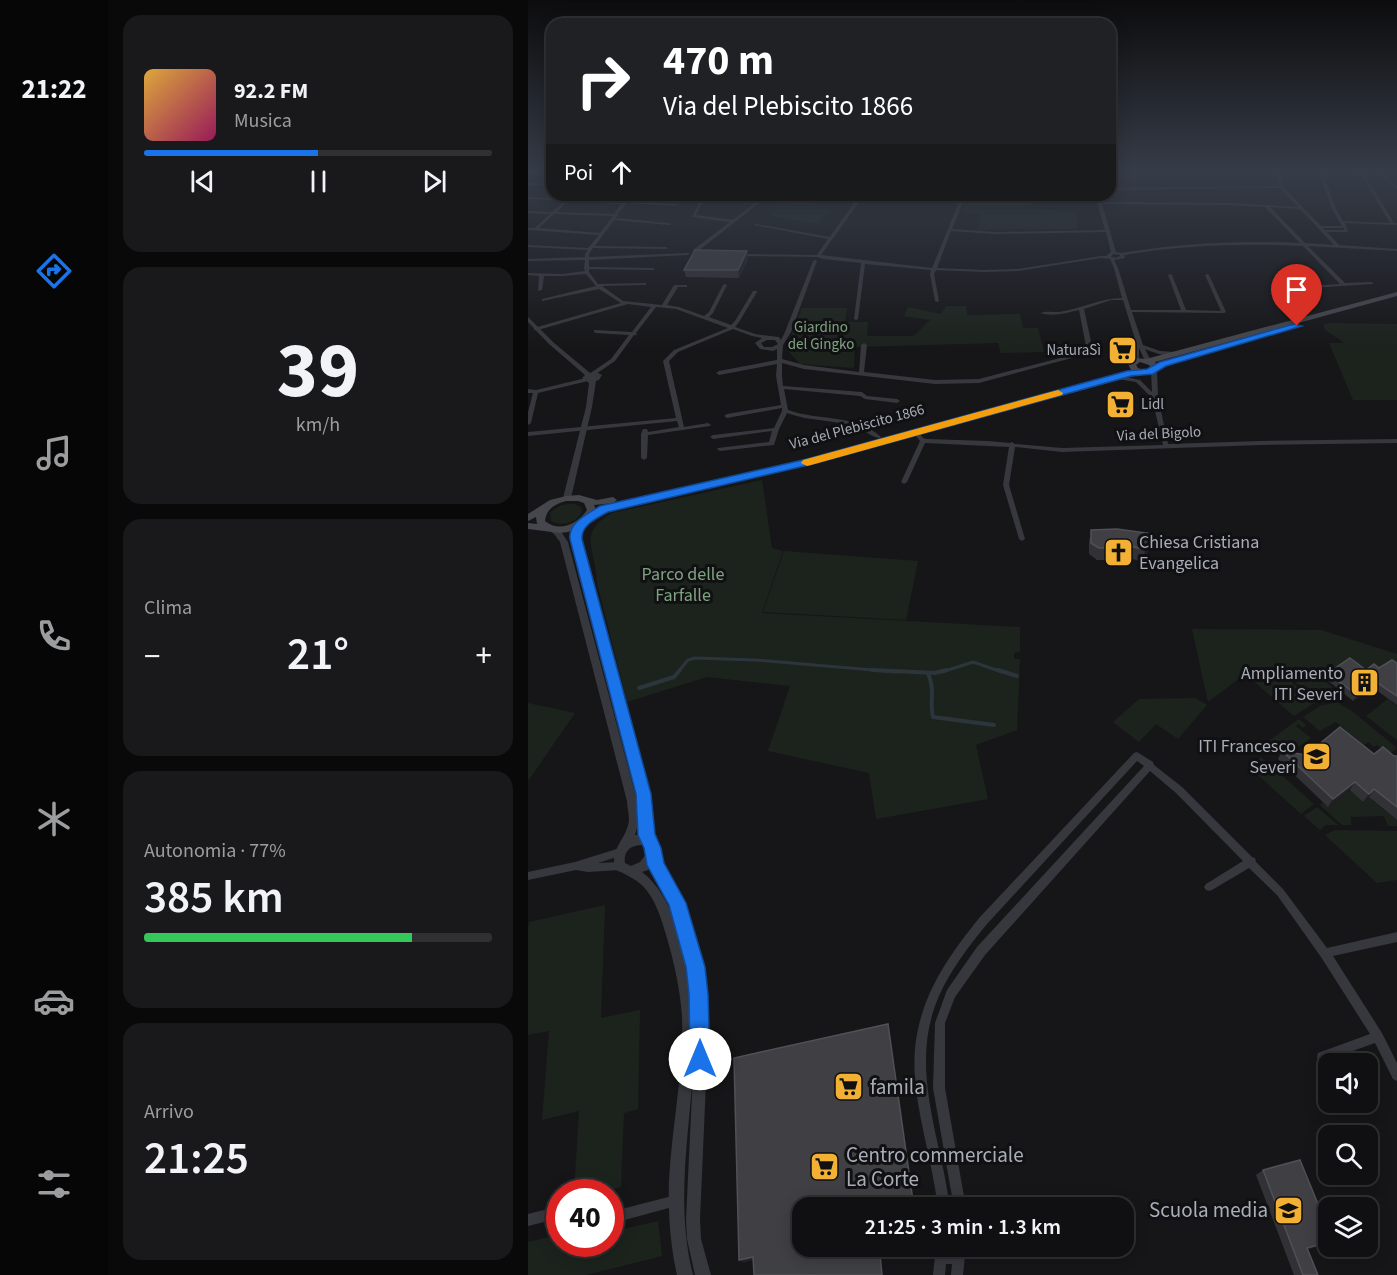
<!DOCTYPE html>
<html lang="it">
<meta charset="utf-8">
<style>
body{margin:0;font-family:"Source Sans 3",sans-serif;background:#19191b;color:#f1f3f6;height:100vh;display:flex;flex-direction:column;font-size:22px;white-space:nowrap}
*{box-sizing:border-box;margin:0}
p{font-size:20px;color:#9c9d9f}
.icon{flex:none;width:33px;height:33px;fill:none;stroke:currentColor;stroke-width:2;stroke-linecap:round;stroke-linejoin:round}
.map{position:relative;flex:1;overflow:hidden}
.details{display:flex;flex-direction:column;gap:15px;padding:15px;background:#09090a;width:420px}
.details>*{flex:none}
.top-card{position:absolute;left:18px;top:18px;width:570px;height:183px;border-radius:18px;box-shadow:0 3px 15px #0003,0 0 0 2px #303032;background:#202124;color:#fff;overflow:hidden}
.buttons{position:absolute;left:790px;top:1053px;display:grid;gap:12px}
.buttons a{display:grid;place-items:center;width:60px;height:60px;border-radius:12px;background:#101012;box-shadow:0 3px 15px #0003,0 0 0 2px #303032;font-size:30px}
.speed{position:absolute;left:18px;top:1179px;display:flex;gap:12px;font-size:30px;font-weight:700;text-align:center}
.speed>*{display:grid;place-content:center;width:78px;height:78px;border-radius:50%;background:#101012;box-shadow:0 3px 15px #0003,0 0 0 2px #303032;line-height:1}
.speed .limit{border:9px solid #d22;background:#fff;color:#111}
.pin{position:absolute;display:grid;place-items:center;width:51px;height:51px;color:#fff;margin:-62px -26px;border-radius:50% 50% 50% 0;rotate:-45deg;box-shadow:0 0 6px #0007}
.pin .icon{rotate:45deg}
.me{position:absolute;width:66px;margin:-33px;rotate:0deg;stroke-linejoin:round;filter:drop-shadow(0 0 4px #0008)}
.turn{display:flex;align-items:center;gap:21px;height:126px;padding:0 18px;font-size:27px}
.turn .icon{width:78px;height:78px;stroke-width:2.5}
.turn b{display:block;font-size:42px;line-height:51px}
.then{display:flex;align-items:center;height:57px;padding:0 18px;background:#0003;gap:12px;font-size:22px}
.big{font-size:45px;font-weight:600;line-height:1.1}
.details .widget{flex:1;display:flex;flex-direction:column;justify-content:center;gap:9px;min-width:0;padding:0 21px;border-radius:18px;background:#19191b}
.details .dial{align-items:center;gap:0}
.dial b{font-size:78px;line-height:1}
.song{display:flex;align-items:center;gap:18px}
.cover{width:72px;height:72px;border-radius:9px;background:linear-gradient(135deg,hsl(40 70% 55%),hsl(330 70% 35%))}
.played{height:6px;border-radius:3px;background:linear-gradient(90deg,#1a73e8 50%,#303032 50%)}
.keys{display:flex;justify-content:space-around;direction:ltr}
.heat{display:flex;justify-content:space-between;align-items:center;font-size:33px;direction:ltr}
.charge{height:9px;border-radius:4px;background:linear-gradient(90deg,#34c759 77%,#303032 0)}
.trip{position:absolute;left:264px;top:1197px;width:342px;height:60px;border-radius:18px;background:#101012;box-shadow:0 3px 15px #0003,0 0 0 2px #303032;font-weight:600;line-height:60px;text-align:center}
main{display:flex;flex:1;min-height:0}
.dock{display:flex;flex-direction:column;width:108px;justify-content:space-around;align-items:center;background:#060607;color:#9c9d9f}
.dock .icon{width:42px;height:42px}
.dock .current{color:#1a73e8}
.dock b{font-size:27px;color:#f1f3f6}
.map>svg:first-child{display:block}
.green{fill:#1c231d}
.lines{fill:none;stroke-linecap:round;stroke-linejoin:round}
.stream-far1{stroke:#2c353c;stroke-width:3}
.stream{stroke:#2c353c;stroke-width:4}
.minor{fill:#37383d;fill-rule:evenodd}
.tertiary{fill:#37383d;fill-rule:evenodd}
.secondary{fill:#45474d;fill-rule:evenodd}
.wall{fill:#323236}
.shaded-wall{fill:#212124}
.building{fill:#3f3f44;stroke:#4f5156;stroke-width:1.5}
.route{fill:#1a73e8;stroke:#114b97;stroke-width:1.5}
.slow{fill:#f59e0b}
.labels{text-anchor:middle;dominant-baseline:central;stroke-width:6;stroke-linejoin:round;paint-order:stroke}
.far-park-label{font-size:15px;fill:#7fa381;stroke:#111113}
.far-poi-label{font-size:15px;fill:#a8adb8;stroke:#111113;text-anchor:end}
.far-street-label{font-size:15px;fill:#a8adb8;stroke:#111113}
.poi-label{font-size:18px;fill:#a8adb8;stroke:#111113;text-anchor:end}
.park-label{font-size:18px;fill:#7fa381;stroke:#111113}
.near-poi-label{font-size:21px;fill:#a8adb8;stroke:#111113;text-anchor:start}
</style>
<main>
<nav class="dock">
<b>21:22</b>
<svg class="icon current" aria-label="directions" viewBox="0 0 24 24"><path d="M12 3l9 9-9 9-9-9zM9 14v-3h6M13 9l2 2-2 2"/></svg>
<svg class="icon" aria-label="music" viewBox="0 0 24 24"><path d="M9 18V5l10-2v13"/><circle cx="6" cy="18" r="3"/><circle cx="16" cy="16" r="3"/></svg>
<svg class="icon" aria-label="phone" viewBox="0 0 24 24"><path d="M5 4h4l2 5-3 2q2 4 5 5l2-3 5 2v4C11 20 4 13 5 4z"/></svg>
<svg class="icon" aria-label="climate" viewBox="0 0 24 24"><path d="M12 3v18M4 7l16 10M4 17L20 7"/></svg>
<svg class="icon" aria-label="car" viewBox="0 0 24 24"><path d="M5 17H2v-5l4-1 3-4h7l3 4 3 1v5h-3M9 17h6M6 11h13"/><circle cx="7" cy="17" r="2"/><circle cx="17" cy="17" r="2"/></svg>
<svg class="icon" aria-label="filters" viewBox="0 0 24 24"><path d="M4 7h16M4 17h16"/><circle cx="9" cy="7" r="2"/><circle cx="15" cy="17" r="2"/></svg>
</nav>
<section class="details">
<div class="widget">
<div class="song"><i class="cover"></i><div><b>92.2 FM</b><p>Musica</p></div></div>
<div class="played"></div>
<div class="keys"><svg class="icon" aria-label="previous" viewBox="0 0 24 24"><path d="M18 5L8 12l10 7zM5 5v14"/></svg><svg class="icon" aria-label="pause" viewBox="0 0 24 24"><path d="M8 5v14M16 5v14"/></svg><svg class="icon" aria-label="next" viewBox="0 0 24 24"><path d="M6 5l10 7-10 7zM19 5v14"/></svg></div>
</div>
<div class="widget dial"><b>39</b><p>km/h</p></div>
<div class="widget"><p>Clima</p>
<div class="heat"><a>−</a><b class="big">21°</b><a>+</a></div>
</div>
<div class="widget"><p>Autonomia · 77%</p><b class="big">385 km</b><div class="charge"></div></div>
<div class="widget"><p>Arrivo</p><b class="big">21:25</b></div>
</section>
<div class="map">
<svg width="869" height="1275" viewBox="0 0 869 1275">
<rect width="100%" height="100%" fill="#161618"/>
<g class="green">
<path d="M438 198 504 201 502 209 549 211V229L449 230 453 214 433 212Z"/>
<path d="M254 205 302 209 290 224 241 216Z"/>
<path d="M418 306H438L439 315 492 314 495 328H510L516 352 473 353 470 343 327 347 326 368 272 364 258 349 274 308H319L317 322H340L339 336H386L402 320 376 316 380 307 413 314Z"/>
<path d="M802 323 869 324V400H825L801 343H817L797 330 795 325Z"/>
<path d="M234 480 244 548 255 551 234 613 492 627V652L486 653V659H492L489 730 448 745 460 799 348 819 341 773 240 751 262 686 179 677 99 702 69 583C68 548 48 534 84 513Z"/>
<path d="M47 504 53 507 54 512C48 523 34 527 23 521L22 513C29 506 37 503 47 504Z"/>
<path d="M256 551 390 561 378 620 235 612Z"/>
<path d="M664 629 793 630 869 654V669L859 662 847 670 834 672 820 661 794 678 806 689 790 700 766 681 764 683 788 702 766 716 717 674 680 702Z"/>
<path d="M667 698 679 705 650 739 628 724 611 742 585 722 611 699Z"/>
<path d="M860 699 869 706V740L838 716Z"/>
<path d="M812 701 811 704 824 711 869 748 861 754 849 745 846 747 840 742 836 745 808 722 792 731 775 717 792 706Z"/>
<path d="M0 703 47 713 0 781Z"/>
<path d="M771 719 778 725 775 728 770 724 768 726 783 738 759 755 727 751Z"/>
<path d="M733 757 786 804 773 814 721 767Z"/>
<path d="M823 790 835 802 842 797 846 802 869 820V826H860L856 816 823 817V825H814L792 805 794 802 801 807Z"/>
<path d="M789 807 810 825H798L792 830 776 816Z"/>
<path d="M807 830 869 831V880L849 883 797 835Z"/>
<path d="M77 905 73 1018 112 1010 110 1109 96 1113 93 1187 72 1192H46L51 1111 14 1120 21 1031 0 1035V928L1 922Z"/>
<path d="M130 1221 134 1256 58 1275H0V1242L29 1235 28 1245 82 1244 83 1232Z"/>
</g>
<g class="lines">
<g class="stream-far1">
<path d="M150 672 160 660 167 658 227 660 368 672"/>
<path d="M414 672 445 662 474 672"/>
</g>
<g class="stream">
<path d="M344 670 406 673 419 670"/>
<path d="M470 670 489 676"/>
<path d="M400 673C408 693 401 699 405 717L466 725"/>
<path d="M111 688 146 677 152 670"/>
</g>
<g class="minor">
<path d="M582 171H685L683 172H582Z"/>
<path d="M747 171H751L755 187 793 226H814L804 209 790 171H794L808 209 815 221 862 223 835 177 828 176 824 171H828L830 174 837 175 866 223H869V225L817 223 820 232H799L811 245 869 249V251L780 246 817 283 843 282 845 283V284L783 288 788 295V296L762 298 749 276V275H773L781 286 812 284 775 246C715 243 655 245 596 255L597 258 586 260 590 268 603 310H653L640 275 642 274 644 275 658 310 693 311 677 275 679 274 681 275 698 312 696 313 604 312 615 345 632 351 647 352 650 354C639 358 627 353 617 349L623 361 620 363 617 361 611 348V361L608 363 605 361 607 339 595 300H583L556 309 564 346 555 355 451 383 407 384 276 369 254 363V376L255 386 334 392 339 396 369 399 372 401 369 403 337 399 332 396 256 389 260 410C290 421 329 414 353 437L352 438C345 438 338 431 331 428 308 419 282 422 259 413L251 429 246 445 192 451 189 449 190 448 241 442 244 431 185 439 182 437 185 435 246 428 254 411V408L199 418 196 416 199 414 253 405 248 376 249 364 191 375 188 373 191 371 249 360V349L245 351 232 349 227 343 234 338 224 336 205 329 150 352 141 361 156 427 180 423 183 425 182 426 120 435 119 458 116 460 113 458V434L115 429H119L120 432 151 427 149 421 0 436V432L148 418 135 361 146 350 200 328 148 309 128 307 108 333 109 335H106L87 361 68 374H64V372L83 359 101 335 68 333 66 332V330L104 332 123 307 100 304 10 330H6V328L93 303 71 289 14 301V299L68 286 58 274 34 276H16L14 290 10 291 11 276 0 275V273L34 274 57 271 56 268 57 260 0 261V259L57 257V254L60 250 0 247V245L60 248 71 235 0 230V228H7L22 214 0 213V211L24 212 35 202 34 200 0 199V197L95 202 100 195H104L100 201 149 204 150 205 148 206 99 203 90 214V216L87 218 141 223 143 224 141 225 86 220 67 246 137 247H139V249L65 248 61 254V257L161 253V254L159 255 61 260V267L126 268V270H124L61 269V272L70 284 118 283V285H116L74 286 95 301 134 305 146 285H159V287H150L139 305 151 307 176 316 181 312 195 285 197 284 199 285 185 313 181 317 203 325 207 321 225 291H229V292L211 322 207 327 227 334 251 337 253 340 257 332 285 261 287 260 289 261 263 332 255 345 254 359 276 365 331 372 333 345 336 343 339 345 336 372 407 380 451 379 551 353 558 346 551 310C538 313 524 317 512 313 518 311 524 312 531 312 553 309 572 298 594 298L586 268 582 259 573 258 490 271 456 272 408 270 406 274 411 301 409 302 407 301 402 274 403 270 337 264 330 319 328 320 326 319 333 263 295 259 289 257 210 256V254H212L289 255 300 239 226 225 228 224 302 237 326 203 269 200H268V198L328 201 332 195H336L293 255 404 268 434 195H438L424 229 468 232 577 230 567 195H571L573 202 702 203 770 207 752 188 582 190V188L751 186ZM39 201 93 204 86 214 29 212ZM574 204 702 205 737 207 772 243C712 240 652 243 593 253L588 252ZM742 207 772 209 806 245 777 243ZM26 214 85 216 72 233 11 228ZM795 228H816V230H797ZM423 231 468 234 578 232 583 252 578 256H573L490 269 456 270 409 268ZM585 254 592 255V256L588 258 583 257ZM754 277H770L783 294 765 295ZM239 340H247L250 344 244 347H236L233 343Z"/>
<path d="M849 171H853L869 186V189Z"/>
<path d="M0 172 24 173V175L0 174Z"/>
<path d="M0 183 24 184V186L0 185Z"/>
<path d="M161 195H166L164 196Z"/>
<path d="M237 195H241L169 252H165V250L202 222 164 217 174 196 177 197 168 215 205 220Z"/>
<path d="M626 369 629 371 630 397 640 444 733 441 869 439V443L733 445 534 452 487 447 481 485 497 539 494 541 491 539 475 485 481 447 397 443 379 482 376 484 373 482 392 441 385 432 388 430 390 431 395 438 399 439 460 441 482 443 484 442 487 444 534 448 635 445 624 398 608 382 589 379 586 377 589 375 612 380 624 392 623 371Z"/>
<path d="M58 378 60 379V381L10 393 3 423 0 425V412L5 393H0V389L8 390Z"/>
<path d="M609 752 625 762 626 765 654 787 724 857 727 858 728 862 755 889 799 948 869 932V942L805 956 854 1033 869 1063V1081L865 1079 847 1043 794 1062 790 1061 789 1057 790 1053 842 1034 793 957 749 895 721 868 684 890 681 891 678 890 676 887 678 884 715 861 648 793 622 771 457 955 427 997 417 1023V1088L438 1208H426L405 1088 407 1023 419 990 449 947 616 766 609 761 459 924C441 946 423 969 411 996 380 1067 413 1136 422 1208H410C405 1167 393 1129 388 1089 379 1018 409 970 452 917L606 753Z"/>
<path d="M92 848 95 849 97 852 95 855 70 863 92 862 95 863 97 866 95 869 92 870 60 872 48 870 0 880V872L47 862Z"/>
<path d="M148 1195 152 1197 154 1201 152 1205 82 1224V1212Z"/>
<path d="M32 1206V1218L0 1226V1214Z"/>
<path d="M408 1246H420V1251L425 1252 426 1246H438L435 1275H423L424 1264H418L417 1275H405Z"/>
</g>
<g class="tertiary">
<path d="M0 317 25 342 62 373 66 371 74 375 71 380 68 381 64 407 43 498 39 500 35 498 58 407 61 383 54 378 57 375 21 344 0 322Z"/>
<path d="M54 520 58 523 51 533 52 539 121 794 123 835 127 843 133 864 155 903 175 980 179 1059 172 1219 173 1239 183 1275H167L159 1239 158 1219 165 1073C160 1141 148 1208 165 1275H149C142 1243 140 1212 141 1180 144 1125 156 1071 154 1016 152 989 146 961 138 935 133 918 128 900 115 886 107 879 98 874 88 870 80 849 99 840 101 820 101 814 99 807 99 801L32 542 26 534 19 529 23 526 32 530 40 542 109 801 111 821 107 835H113L111 794 44 539 43 533 51 521ZM114 845 117 846 119 853 112 862 103 866 97 863C95 851 103 845 114 845ZM123 866 144 904 163 980V990C157 952 146 896 114 872L120 870Z"/>
</g>
<path class="secondary" d="M869 292V296L627 362 631 369 622 375 613 374 284 464 86 509 63 518 51 528 40 532 32 533 0 529V523L9 524 8 517 0 521V514L22 500 38 496 51 495 69 500 85 497 89 500 85 503 66 505 68 510 83 504 280 460 604 372 600 364 608 358 618 359ZM612 362 621 365 623 368 618 371 610 368 608 365ZM38 501H50L56 503 59 510C50 524 31 533 17 521 18 509 27 504 38 501Z"/>
</g>
<g class="wall">
<path d="M220 259 211 278 158 277 156 270Z"/>
<path d="M563 530 623 545 615 562 587 554 581 560H569L561 554V542Z"/>
<path d="M869 663V705L844 687 825 701 797 678 800 673 838 670 851 668Z"/>
<path d="M754 751 778 755 846 754 869 756V820L841 797 835 802 822 790 800 807 750 759Z"/>
<path d="M735 1170 801 1231V1243L780 1249 790 1275H766L728 1175Z"/>
</g>
<g class="shaded-wall">
<path d="M219 251 220 259 211 278 210 270Z"/>
<path d="M626 534 623 545 615 562 617 550Z"/>
<path d="M589 542 587 554 581 560 584 548Z"/>
<path d="M848 682 844 687 825 701 829 695Z"/>
<path d="M827 782 822 790 800 807 805 799Z"/>
<path d="M846 789 841 797 835 802 841 794Z"/>
<path d="M801 1242 796 1245 771 1252 779 1248Z"/>
<path d="M351 1246H352L355 1275H354Z"/>
<path d="M225 1257 229 1259 215 1263 211 1260Z"/>
</g>
<g class="building">
<path d="M167 250 219 251 210 270H156Z"/>
<path d="M589 529 626 534 617 550 589 542 584 548H571L563 543V530Z"/>
<path d="M822 658 838 670 846 664 851 668 864 660 869 663V696L848 682 829 695 800 673Z"/>
<path d="M812 727 846 754 855 747 866 756H869V807L846 789 841 794 827 782 805 799 754 751 778 755Z"/>
<path d="M360 1024 386 1208H274V1246H351L354 1275H226L225 1257 211 1260 206 1058Z"/>
<path d="M772 1160 801 1231V1242L779 1248 790 1275H775L735 1170Z"/>
</g>
<linearGradient id="sky" x2="0" y2="1"><stop stop-color="#0c0c0d"/><stop offset="0.49" stop-color="#363c48"/><stop offset="1" stop-color="#363c48" stop-opacity="0"/></linearGradient>
<rect width="869" height="349" fill="url(#sky)"/>
<path class="route" d="M766 324 774 326 638 366 625 374 603 376 285 464 80 512C69 518 53 525 54 539L123 794 127 834 133 848 136 863 158 903 177 967 180 994 182 1059 179 1066 172 1068 165 1066 162 1059 161 994 158 967 141 905 119 865 116 848 110 835 108 794 42 539C40 522 60 514 72 506L279 459 599 371 619 369 632 362Z"/>
<path class="slow" d="M530 390 535 393 534 395 283 465 279 466 273 463 275 460Z"/>
<defs>
<symbol id="supermarket-square" viewBox="-11 -11 22 22"><rect x="-9" y="-9" width="18" height="18" rx="4" fill="#f2b134" stroke="#111113"/><path d="M-6-5.5h2.5l.6 2H6L4.5 2H-2.5L-4.4-4H-6ZM-1.5 3.2a1.3 1.3 0 1 0 .1 0ZM3 3.2a1.3 1.3 0 1 0 .1 0Z" fill="#111"/></symbol>
<symbol id="church-square" viewBox="-11 -11 22 22"><rect x="-9" y="-9" width="18" height="18" rx="4" fill="#f2b134" stroke="#111113"/><path d="M-1.2-6h2.4v3.5h3.3v2.4h-3.3V6h-2.4V-.1h-3.3v-2.4h3.3Z" fill="#111"/></symbol>
<symbol id="building-square" viewBox="-11 -11 22 22"><rect x="-9" y="-9" width="18" height="18" rx="4" fill="#f2b134" stroke="#111113"/><path d="M-4-6H4V6H1V3H-1V6H-4ZM-2.5-4.3h1.7v1.8h-1.7ZM.8-4.3h1.7v1.8H.8ZM-2.5-1h1.7V.8h-1.7ZM.8-1h1.7V.8H.8Z" fill="#111"/></symbol>
<symbol id="school-square" viewBox="-11 -11 22 22"><rect x="-9" y="-9" width="18" height="18" rx="4" fill="#f2b134" stroke="#111113"/><path d="M0-5L7-2L0 1L-7-2ZM-4 1L0 2.5L4 1V4Q0 6-4 4Z" fill="#111"/></symbol>
</defs>
<g fill-rule="evenodd">
<use href="#supermarket-square" x="578" y="334" width="33" height="33"/>
<use href="#supermarket-square" x="576" y="388" width="33" height="33"/>
<use href="#church-square" x="574" y="536" width="33" height="33"/>
<use href="#building-square" x="820" y="666" width="33" height="33"/>
<use href="#school-square" x="772" y="740" width="33" height="33"/>
<use href="#supermarket-square" x="304" y="1070" width="33" height="33"/>
<use href="#supermarket-square" x="280" y="1150" width="33" height="33"/>
<use href="#school-square" x="744" y="1194" width="33" height="33"/>
</g>
<g class="labels">
<g class="far-park-label">
<text x="293" y="327">Giardino<tspan x="293" dy="17">del Gingko</tspan></text>
</g>
<g class="far-poi-label">
<text x="573" y="350">NaturaSì</text>
<text x="613" y="404" text-anchor="start">Lidl</text>
</g>
<g class="far-street-label">
<text transform="translate(329 427) rotate(-15)">Via del Plebiscito 1866</text>
<text transform="translate(631 434) rotate(-3)">Via del Bigolo</text>
</g>
<g class="poi-label">
<text x="611" y="542" text-anchor="start">Chiesa Cristiana<tspan x="611" dy="21">Evangelica</tspan></text>
<text x="815" y="673">Ampliamento<tspan x="815" dy="21">ITI Severi</tspan></text>
<text x="768" y="746">ITI Francesco<tspan x="768" dy="21">Severi</tspan></text>
</g>
<g class="park-label">
<text x="155" y="574">Parco delle<tspan x="155" dy="21">Farfalle</tspan></text>
</g>
<g class="near-poi-label">
<text x="342" y="1087">famila</text>
<text x="318" y="1155">Centro commerciale<tspan x="318" dy="24">La Corte</tspan></text>
<text x="740" y="1210" text-anchor="end">Scuola media</text>
</g>
</g>
</svg>
<div class="buttons">
<a><svg class="icon" aria-label="sound" viewBox="0 0 24 24"><path d="M4 9h4l5-4v14l-5-4H4zM17 9q2 3 0 6"/></svg></a>
<a><svg class="icon" aria-label="search" viewBox="0 0 24 24"><circle cx="10" cy="10" r="6"/><path d="M15 15l6 6"/></svg></a>
<a><svg class="icon" aria-label="layers" viewBox="0 0 24 24"><path d="M12 4l9 5-9 5-9-5zM3 14l9 5 9-5"/></svg></a>
</div>
<div class="speed"><div class="limit">40</div></div>
<div class="pin" style="left:769px;top:326px;background:#d93025"><svg class="icon" aria-label="arrive" viewBox="0 0 24 24"><path d="M6 21V4h12l-3 4 3 4H6"/></svg></div>
<svg class="me" style="left:172px;top:1059px" viewBox="-20 -20 40 40"><circle r="19" fill="#fff"/><path d="M0-13L10 11 0 6-10 11z" fill="#1a73e8"/></svg>
<div class="trip">21:25 · 3 min · 1.3 km</div>
<div class="top-card">
<div class="turn"><svg class="icon" aria-label="right" viewBox="0 0 24 24"><path d="M7 20v-9h11M14 6l5 5-5 5"/></svg><div><b>470 m</b>Via del Plebiscito 1866</div></div>
<div class="then">Poi<svg class="icon" aria-label="ahead" viewBox="0 0 24 24"><path d="M12 20V5M6 11l6-6 6 6"/></svg></div>
</div>
</div>
</main>
